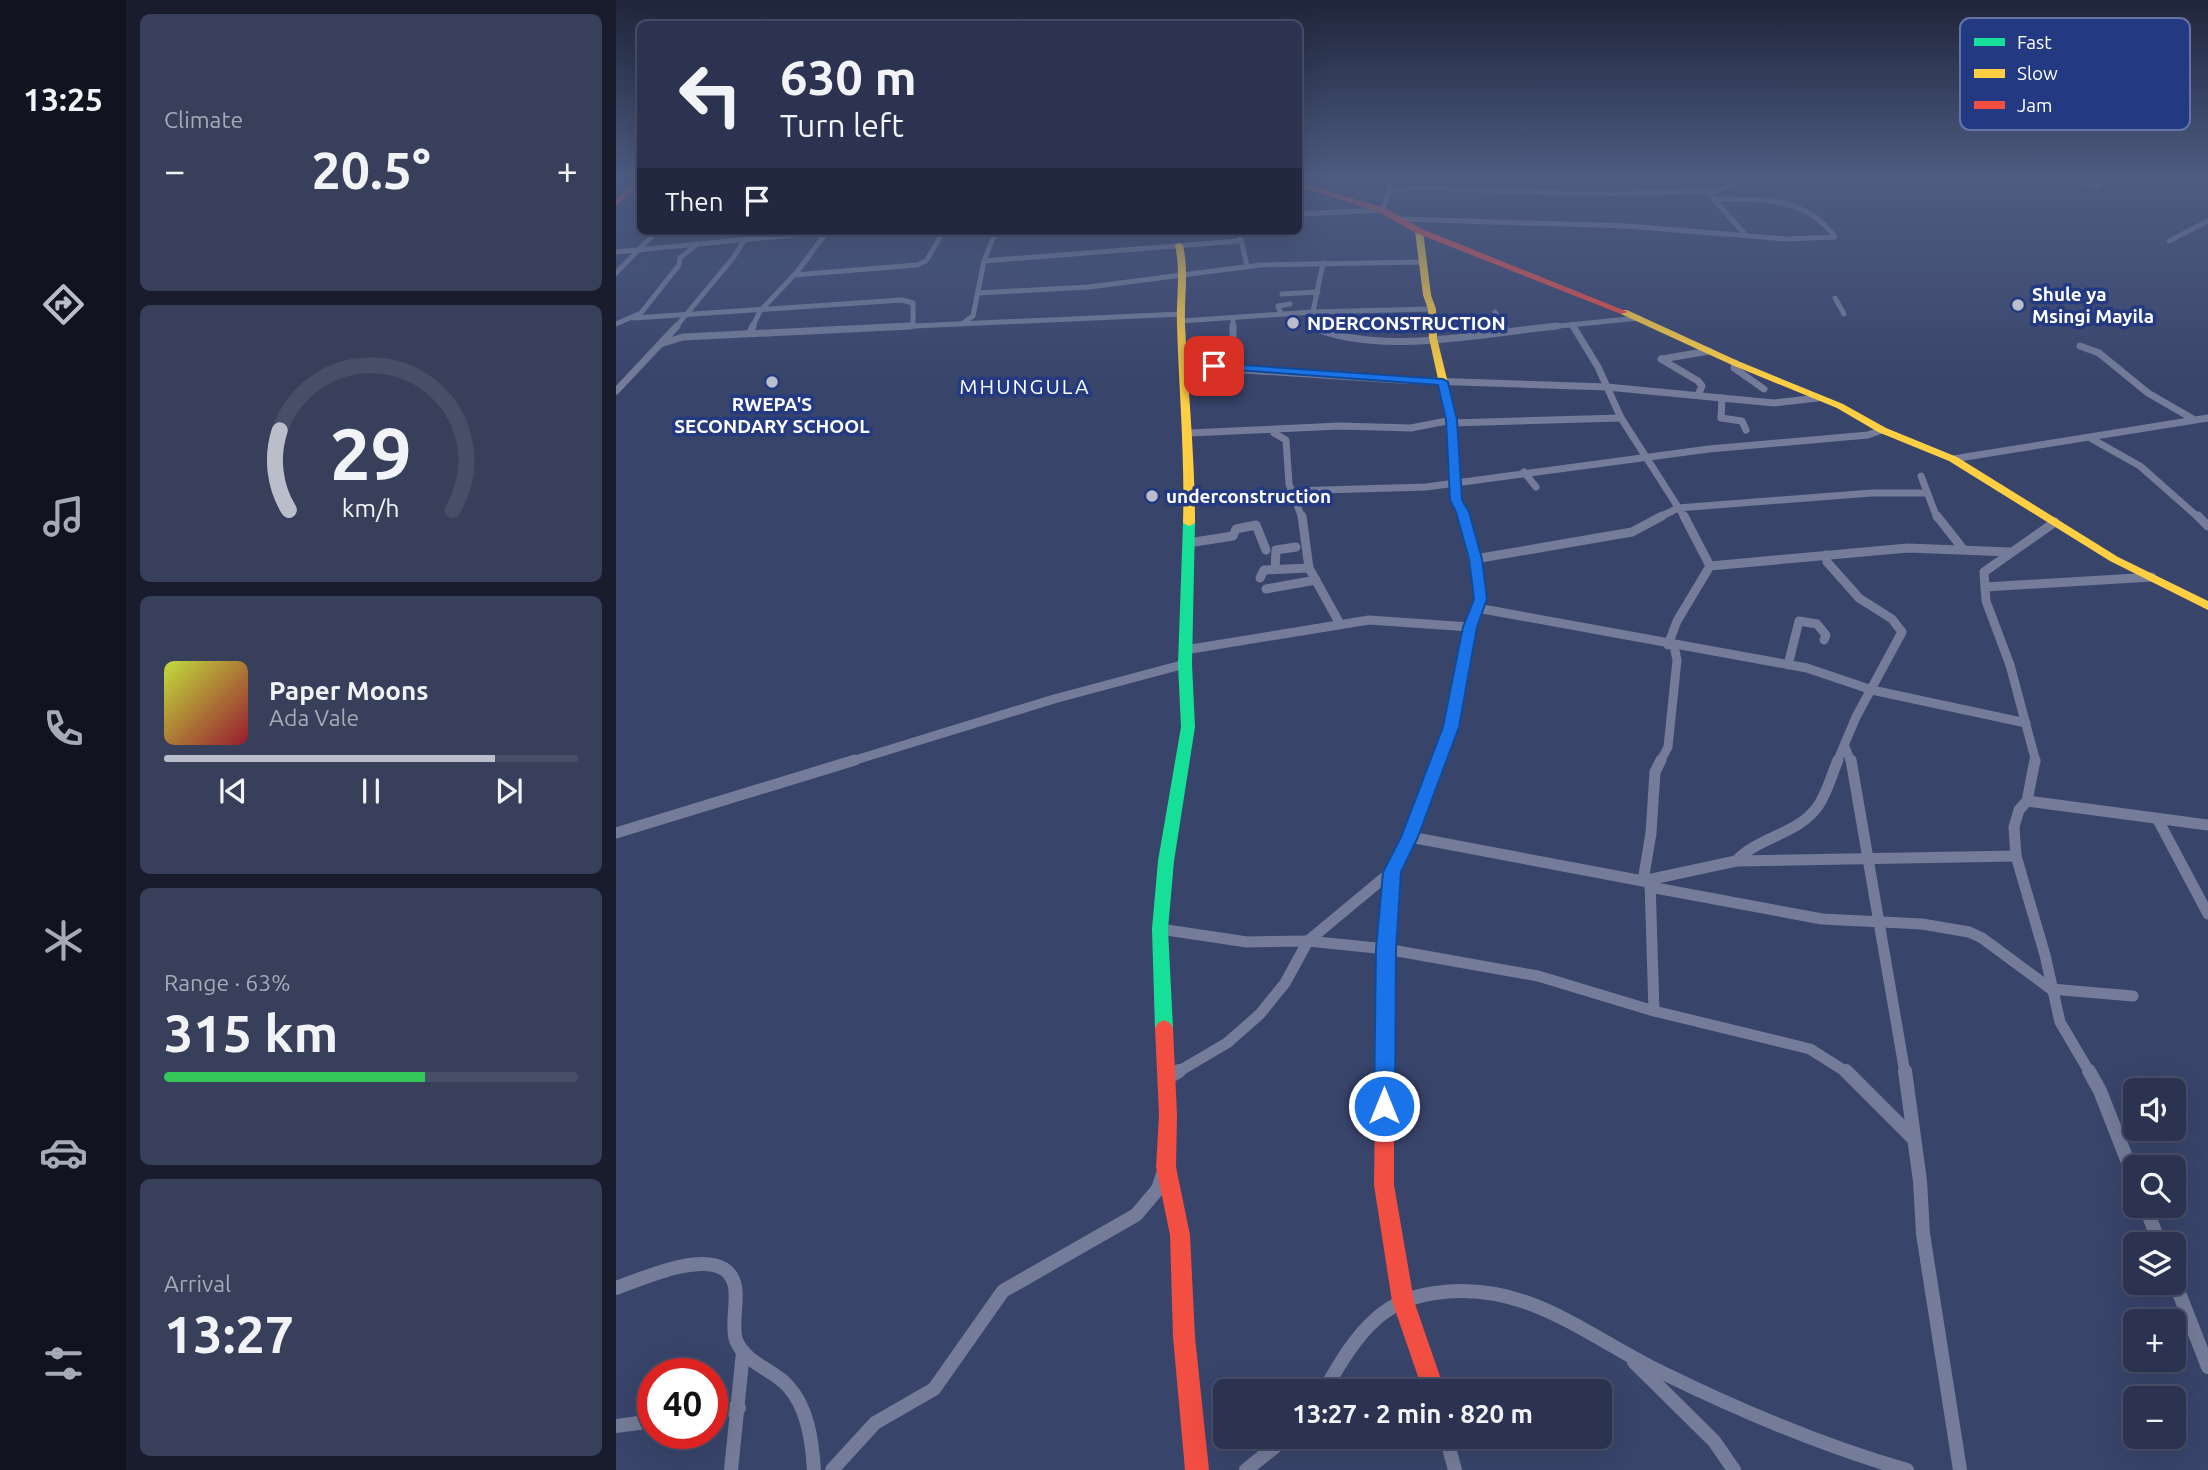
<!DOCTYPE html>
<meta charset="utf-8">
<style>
body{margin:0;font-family:Ubuntu,sans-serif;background:#373f5a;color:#f1f3f6;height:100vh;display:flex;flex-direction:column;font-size:26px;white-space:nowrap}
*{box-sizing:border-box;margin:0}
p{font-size:23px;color:#a6aab7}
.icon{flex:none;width:38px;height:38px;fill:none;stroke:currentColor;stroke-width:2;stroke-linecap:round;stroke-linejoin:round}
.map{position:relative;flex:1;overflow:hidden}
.sheet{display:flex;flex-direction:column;gap:14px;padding:14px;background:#181c2c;width:490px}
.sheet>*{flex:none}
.hud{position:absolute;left:21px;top:21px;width:665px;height:214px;border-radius:10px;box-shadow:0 7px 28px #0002,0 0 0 2px #474e67;background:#2b3350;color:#f1f3f6;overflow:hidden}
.controls{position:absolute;left:1507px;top:1078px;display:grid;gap:14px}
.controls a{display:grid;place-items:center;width:63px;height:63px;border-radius:10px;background:#2b3350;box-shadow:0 7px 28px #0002,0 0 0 2px #474e67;font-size:35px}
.speed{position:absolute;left:21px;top:1358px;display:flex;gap:14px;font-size:35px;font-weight:700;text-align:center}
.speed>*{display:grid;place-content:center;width:91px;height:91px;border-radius:50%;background:#2b3350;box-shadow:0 7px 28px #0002,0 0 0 2px #474e67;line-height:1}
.speed .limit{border:10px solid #d22;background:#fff;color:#111}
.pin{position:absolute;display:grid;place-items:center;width:60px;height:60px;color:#fff;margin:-30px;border-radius:14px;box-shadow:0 4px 10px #0006}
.me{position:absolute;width:77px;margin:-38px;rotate:0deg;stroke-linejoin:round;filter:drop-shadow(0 0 5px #0008)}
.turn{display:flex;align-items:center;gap:24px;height:147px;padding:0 28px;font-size:32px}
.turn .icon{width:91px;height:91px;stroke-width:2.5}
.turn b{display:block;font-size:49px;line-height:60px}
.then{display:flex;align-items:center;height:66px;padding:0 28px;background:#0003;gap:14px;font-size:26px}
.big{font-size:52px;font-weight:600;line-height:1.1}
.sheet .card{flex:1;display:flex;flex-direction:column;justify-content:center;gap:10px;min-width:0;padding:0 24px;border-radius:10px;background:#373f5a}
.sheet .dial{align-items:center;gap:0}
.dial svg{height:182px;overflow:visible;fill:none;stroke:#474e67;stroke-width:7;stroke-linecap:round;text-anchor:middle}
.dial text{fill:#f1f3f6;stroke:none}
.song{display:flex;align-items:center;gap:21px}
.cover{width:84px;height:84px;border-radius:10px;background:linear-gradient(135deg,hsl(70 70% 55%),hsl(350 70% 35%))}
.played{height:7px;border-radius:4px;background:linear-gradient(90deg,#babecb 80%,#474e67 80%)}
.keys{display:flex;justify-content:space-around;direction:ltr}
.heat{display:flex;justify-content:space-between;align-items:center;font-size:38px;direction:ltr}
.charge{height:10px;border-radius:5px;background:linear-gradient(90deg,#34c759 63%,#474e67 0)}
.trip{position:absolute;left:597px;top:1379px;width:399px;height:70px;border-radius:10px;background:#2b3350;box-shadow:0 7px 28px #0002,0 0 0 2px #474e67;font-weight:600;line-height:70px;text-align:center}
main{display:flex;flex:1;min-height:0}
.tabs{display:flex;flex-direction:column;width:126px;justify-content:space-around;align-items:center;background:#111420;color:#a6aab7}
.tabs .icon{width:49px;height:49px}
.tabs .current{color:#babecb}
.tabs b{font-size:32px;color:#f1f3f6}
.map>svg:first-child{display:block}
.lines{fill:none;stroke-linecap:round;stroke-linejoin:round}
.street-far4{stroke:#747c99;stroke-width:5}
.street-far3{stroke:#747c99;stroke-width:7}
.street-far2{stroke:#747c99;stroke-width:9}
.street-far1{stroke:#747c99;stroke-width:11}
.street{stroke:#747c99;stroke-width:14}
.fast{fill:#16e098;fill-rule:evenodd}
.slow{fill:#ffcf43;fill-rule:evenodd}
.jam{fill:#f24e42;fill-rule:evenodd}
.route{fill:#1a73e8;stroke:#114b97;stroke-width:2}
.poi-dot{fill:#babecb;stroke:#233981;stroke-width:2.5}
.labels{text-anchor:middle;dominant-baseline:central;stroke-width:7;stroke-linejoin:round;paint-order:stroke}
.far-poi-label{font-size:19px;font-weight:bold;fill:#fff;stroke:#233981;text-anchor:start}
.far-quarter-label{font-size:21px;letter-spacing:2px;fill:#fff;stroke:#233981}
.key{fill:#233981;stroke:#6574a7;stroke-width:2}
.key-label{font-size:19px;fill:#fff}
</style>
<main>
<nav class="tabs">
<b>13:25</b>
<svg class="icon current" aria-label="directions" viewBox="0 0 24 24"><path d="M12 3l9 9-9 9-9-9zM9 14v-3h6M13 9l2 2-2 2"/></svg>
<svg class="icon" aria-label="music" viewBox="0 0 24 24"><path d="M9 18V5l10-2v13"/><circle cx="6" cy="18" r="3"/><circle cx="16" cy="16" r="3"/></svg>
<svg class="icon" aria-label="phone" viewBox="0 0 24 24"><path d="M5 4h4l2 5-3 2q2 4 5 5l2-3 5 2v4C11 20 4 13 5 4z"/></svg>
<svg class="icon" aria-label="climate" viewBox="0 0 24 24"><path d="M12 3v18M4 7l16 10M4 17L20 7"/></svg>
<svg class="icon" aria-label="car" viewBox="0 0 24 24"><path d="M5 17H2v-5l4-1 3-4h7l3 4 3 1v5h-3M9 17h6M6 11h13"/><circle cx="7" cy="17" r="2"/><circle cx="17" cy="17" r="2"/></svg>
<svg class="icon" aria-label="filters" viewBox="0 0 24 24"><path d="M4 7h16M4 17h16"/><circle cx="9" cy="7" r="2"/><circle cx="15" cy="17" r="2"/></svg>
</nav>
<section class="sheet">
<div class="card"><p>Climate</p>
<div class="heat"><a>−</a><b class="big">20.5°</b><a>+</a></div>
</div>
<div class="card dial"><svg viewBox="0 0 100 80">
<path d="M14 69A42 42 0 1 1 86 69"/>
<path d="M14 69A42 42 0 0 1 10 34" stroke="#babecb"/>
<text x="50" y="56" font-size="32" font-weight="700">29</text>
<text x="50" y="72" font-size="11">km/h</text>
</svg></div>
<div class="card">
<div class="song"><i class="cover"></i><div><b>Paper Moons</b><p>Ada Vale</p></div></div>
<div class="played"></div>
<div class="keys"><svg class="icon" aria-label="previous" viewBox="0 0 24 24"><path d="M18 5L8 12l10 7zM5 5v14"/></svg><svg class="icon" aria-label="pause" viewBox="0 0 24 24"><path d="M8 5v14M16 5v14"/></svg><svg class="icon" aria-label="next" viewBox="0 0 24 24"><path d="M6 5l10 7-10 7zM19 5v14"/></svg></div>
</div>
<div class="card"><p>Range · 63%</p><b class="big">315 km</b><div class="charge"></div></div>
<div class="card"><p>Arrival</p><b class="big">13:27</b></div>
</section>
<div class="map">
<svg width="1592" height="1470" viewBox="0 0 1592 1470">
<rect width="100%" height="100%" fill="#39446b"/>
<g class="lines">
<g class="street-far4">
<path d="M1116 178 1117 185 1093 194 1128 233"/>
<path d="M1448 178 1483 187"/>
<path d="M774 190 809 188 974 194 1099 191"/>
<path d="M682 214 766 210 774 190 770 178"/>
<path d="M783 219 1011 226 1170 239 1219 237C1189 196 1144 199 1098 199"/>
<path d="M623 231 631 266"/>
<path d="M1553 241 1592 221"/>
<path d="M0 252 207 232 255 231"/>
<path d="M368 261 623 241"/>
<path d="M0 273 41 231"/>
<path d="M178 275 301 265 310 261 328 231"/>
<path d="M362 293 473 287 644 265 807 262"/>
<path d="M666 294 702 292"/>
<path d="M1219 298 1228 314"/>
<path d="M879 312 889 328"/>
<path d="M665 314 662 306 674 304"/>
<path d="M18 318 286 300 297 303V326"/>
<path d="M617 318V328"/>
<path d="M565 321 696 312 816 309"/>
<path d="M347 323 357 316 368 261 380 231"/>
<path d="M0 324 25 313 63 265 64 258 81 244"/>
<path d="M956 325 958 328"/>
<path d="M59 328 117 258 134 231"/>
<path d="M136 328 144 311 181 272 210 233"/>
<path d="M254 328 566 314"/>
<path d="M698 328 694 326 707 263"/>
<path d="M923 328 1023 318"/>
</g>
<g class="street-far3">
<path d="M617 326V336"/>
<path d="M694 326C764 357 866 333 941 326"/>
<path d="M888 326 890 330"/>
<path d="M957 326 982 367 1005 418 1069 518"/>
<path d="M134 333 137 326"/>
<path d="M44 344 67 337 294 326"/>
<path d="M1464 346 1483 353 1532 393 1577 419"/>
<path d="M1045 359 1082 381 1086 386 1082 395"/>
<path d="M1046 359 1093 351"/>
<path d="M1119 363 1118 368 1148 389"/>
<path d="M570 366 784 380 991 387 1158 403 1202 398"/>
<path d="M0 391 61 326"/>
<path d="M1106 398 1105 418 1126 421 1130 430"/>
<path d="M836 423 1005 418"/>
<path d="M573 433 724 426 795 428 836 420"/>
<path d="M658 433 670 440 673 484 686 518"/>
<path d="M1476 439 1524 466 1583 518"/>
<path d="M1337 459 1592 418"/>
<path d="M908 472 920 487"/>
<path d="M1305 476 1321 518"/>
<path d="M675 491 810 487 1093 449 1252 435 1266 430"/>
<path d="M1042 518 1062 508 1256 493H1311"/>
</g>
<g class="street-far2">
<path d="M686 516 693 568 724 624"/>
<path d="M1321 516 1347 549"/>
<path d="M1582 516 1592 526"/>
<path d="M572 543 617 536 620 529 640 525 650 550"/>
<path d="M1210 555 1211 562 1243 598 1276 619 1286 632 1240 717 1221 762"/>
<path d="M859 559 1016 532 1046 516"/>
<path d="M1094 566 1292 548 1394 552"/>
<path d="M659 569 660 550 680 547"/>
<path d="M644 578 648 570 693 568"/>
<path d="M1369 587 1536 577"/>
<path d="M650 589 700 580"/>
<path d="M861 608 1191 668 1256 690 1410 723"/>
<path d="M1052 645 1061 621 1094 566 1068 516"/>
<path d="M569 650 753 620 854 627"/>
<path d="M1172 665 1183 621 1201 624 1210 635 1208 640"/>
<path d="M1229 747 1235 762"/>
<path d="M233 762 438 699 569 664"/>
<path d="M1044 762 1052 747 1061 660 1058 646"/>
<path d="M1420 762 1394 665 1370 601 1368 572 1439 522"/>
</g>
<g class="street-far1">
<path d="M1235 760 1289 1073"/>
<path d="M1419 760 1411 801 1403 810 1398 827 1400 856 1429 955 1444 1022 1474 1073"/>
<path d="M1411 801 1592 825"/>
<path d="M1542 820 1592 914"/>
<path d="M0 833 239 760"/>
<path d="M794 837 1027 881 1120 861 1400 856"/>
<path d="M1120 861C1142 837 1183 834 1202 806 1211 793 1216 774 1222 760"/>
<path d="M1027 881 1035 833 1039 772 1045 760"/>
<path d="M1034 881 1038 1011"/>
<path d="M1034 887 1206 919 1306 924 1353 932 1366 938 1435 989 1517 996"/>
<path d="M544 929 631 942 692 941 770 949 922 976 1038 1011 1194 1049 1232 1073"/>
<path d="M560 1073 611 1043 644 1014 669 983 692 941 775 872"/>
</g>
<g class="street">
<path d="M1230 1071 1296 1137"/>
<path d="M1289 1071 1304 1181 1307 1234 1344 1470"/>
<path d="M1473 1071 1484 1091 1519 1180"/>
<path d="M551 1078 563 1071"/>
<path d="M1529 1206 1544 1244"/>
<path d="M1558 1280 1592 1367"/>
<path d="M0 1288C26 1279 82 1253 108 1269 130 1283 113 1319 120 1340 129 1363 156 1369 171 1385 192 1407 196 1441 198 1470"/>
<path d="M1018 1362 1098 1441 1118 1470"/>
<path d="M708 1391C723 1365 738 1338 761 1318 777 1304 797 1296 819 1293 910 1279 971 1337 1049 1374 1127 1412 1207 1446 1291 1470"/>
<path d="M96 1412 123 1408"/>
<path d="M0 1426 37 1421"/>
<path d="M830 1437 839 1470"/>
<path d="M115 1470 127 1352"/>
<path d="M216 1470 259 1423 318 1389 387 1291 520 1215 542 1189 547 1174"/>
<path d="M630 1470 671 1437"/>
</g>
<g class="fast">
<path d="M573 520 579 523 576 664 579 727 558 861 552 929 557 1028 554 1033 548 1036 542 1033 539 1028 536 929 542 861 565 727 562 664 567 523Z"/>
<path d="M861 567 867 571 871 599 860 627 842 727 802 837 784 872 778 949V1029L775 1034 769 1037 763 1034 760 1029 762 949 768 872 786 837 828 727 848 627 859 599 855 571Z"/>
</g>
<g class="slow">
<path d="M803 229 807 231 815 295 820 309 821 338 841 420 845 500 853 512 867 571 861 575 855 571 841 512 835 500 831 420 813 338 812 309 807 295 799 231Z"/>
<path d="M563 243 567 245C573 272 568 298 569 325 572 391 579 457 579 523L573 526 567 523C569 457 563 391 561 325 560 298 565 272 559 245Z"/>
<path d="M1005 310H1011L1122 361 1227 404 1270 428 1341 457 1502 557 1592 601V610L1494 561 1333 461 1262 432 1221 408 1116 365 1005 314Z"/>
</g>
<g class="jam">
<path d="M24 178V183L0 206V200Z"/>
<path d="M682 182 769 208 806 229 1012 312 1005 314 800 233 763 212 682 186Z"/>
<path d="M548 1020 554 1023 557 1028 561 1115 560 1167 574 1235 579 1337 593 1470H569L557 1337 554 1235 540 1167 543 1115 539 1028 542 1023Z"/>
<path d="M769 1021 775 1024 778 1029V1185L798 1301 829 1391H807L776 1301 758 1185 760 1029 763 1024Z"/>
</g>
</g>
<linearGradient id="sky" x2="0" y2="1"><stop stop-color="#1f253b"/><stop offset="0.46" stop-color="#4e5c82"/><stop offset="1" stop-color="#4e5c82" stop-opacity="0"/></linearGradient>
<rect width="1592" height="384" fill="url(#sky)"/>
<path class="route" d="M598 363 827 379 832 382 841 420 846 500 853 512 866 559 871 599 861 627 843 727 802 837 785 872 780 949 779 1106 776 1113 768 1116 761 1113 758 1106 760 949 767 872 785 837 827 727 847 627 858 599 853 559 840 512 834 500 830 420 822 385 594 368V364Z"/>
<g class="poi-dot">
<circle cx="1402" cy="305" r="7"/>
<circle cx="677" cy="323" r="7"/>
<circle cx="156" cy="382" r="7"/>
<circle cx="536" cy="496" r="7"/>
</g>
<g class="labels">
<g class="far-poi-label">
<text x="1416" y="294">Shule ya<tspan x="1416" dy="22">Msingi Mayila</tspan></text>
<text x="691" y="323">NDERCONSTRUCTION</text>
<text x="156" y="404" text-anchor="middle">RWEPA'S<tspan x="156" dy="22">SECONDARY SCHOOL</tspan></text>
<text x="550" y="496">underconstruction</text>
</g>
<g class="far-quarter-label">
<text x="409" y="386">MHUNGULA</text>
</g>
</g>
<rect x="1344" y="18" width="230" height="112" rx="10" class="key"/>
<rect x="1358" y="38" width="31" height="8" fill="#16e098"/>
<rect x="1358" y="69" width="31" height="9" fill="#ffcf43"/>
<rect x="1358" y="101" width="31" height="8" fill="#f24e42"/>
<g class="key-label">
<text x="1401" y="49">Fast</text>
<text x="1401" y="80">Slow</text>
<text x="1401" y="112">Jam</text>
</g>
</svg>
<div class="controls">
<a><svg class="icon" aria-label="sound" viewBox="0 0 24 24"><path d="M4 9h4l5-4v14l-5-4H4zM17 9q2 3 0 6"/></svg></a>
<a><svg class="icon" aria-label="search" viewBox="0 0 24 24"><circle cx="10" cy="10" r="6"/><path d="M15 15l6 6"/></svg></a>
<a><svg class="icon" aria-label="layers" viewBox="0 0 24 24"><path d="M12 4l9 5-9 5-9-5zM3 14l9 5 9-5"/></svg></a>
<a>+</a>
<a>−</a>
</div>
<div class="speed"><div class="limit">40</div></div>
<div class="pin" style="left:598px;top:366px;background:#d93025"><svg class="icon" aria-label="arrive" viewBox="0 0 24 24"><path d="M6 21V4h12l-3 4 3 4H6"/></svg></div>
<svg class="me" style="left:768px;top:1106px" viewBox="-20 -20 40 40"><circle r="17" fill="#1a73e8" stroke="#fff" stroke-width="3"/><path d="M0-11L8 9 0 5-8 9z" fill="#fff"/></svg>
<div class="trip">13:27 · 2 min · 820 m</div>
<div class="hud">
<div class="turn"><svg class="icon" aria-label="left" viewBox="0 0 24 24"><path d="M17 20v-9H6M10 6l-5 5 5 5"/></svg><div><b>630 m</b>Turn left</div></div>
<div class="then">Then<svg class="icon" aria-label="arrive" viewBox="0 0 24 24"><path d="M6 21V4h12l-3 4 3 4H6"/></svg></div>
</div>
</div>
</main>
